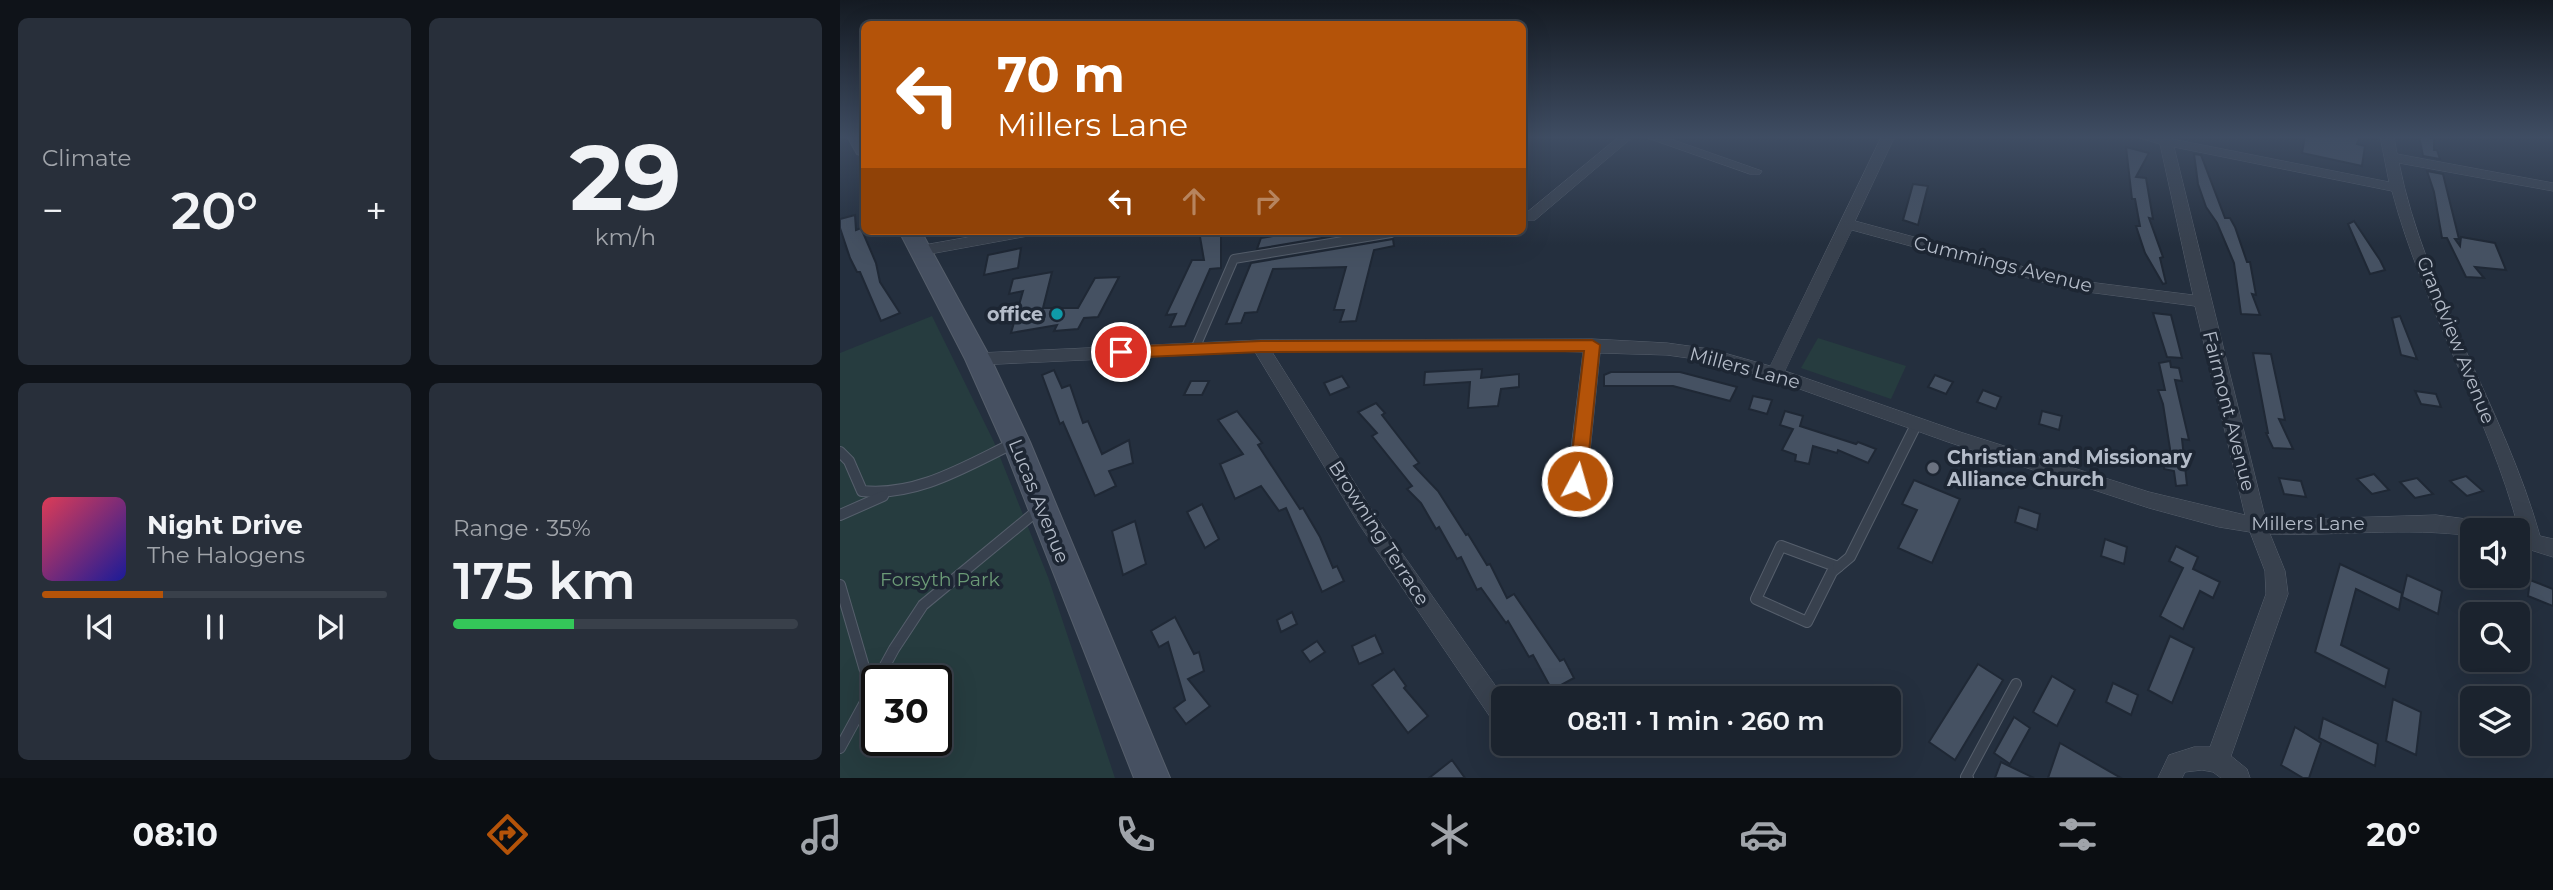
<!DOCTYPE html>
<meta charset="utf-8">
<style>
body{margin:0;font-family:Montserrat,sans-serif;background:#282f3a;color:#f1f3f6;height:100vh;display:flex;flex-direction:column;font-size:26px;white-space:nowrap}
*{box-sizing:border-box;margin:0}
p{font-size:23px;color:#a0a4aa}
.icon{flex:none;width:38px;height:38px;fill:none;stroke:currentColor;stroke-width:2;stroke-linecap:round;stroke-linejoin:round}
.map{position:relative;flex:1;overflow:hidden}
.drawer{display:flex;flex-direction:column;gap:18px;padding:18px;background:#0f1319;width:840px}
.drawer>*{flex:none}
.top-card{position:absolute;left:21px;top:21px;width:665px;height:214px;border-radius:10px;box-shadow:0 7px 28px #0002,0 0 0 2px #39404a;background:#b45309;color:#fff;overflow:hidden}
.fabs{position:absolute;left:1620px;top:518px;display:grid;gap:14px}
.fabs a{display:grid;place-items:center;width:70px;height:70px;border-radius:10px;background:#1b232e;box-shadow:0 7px 28px #0002,0 0 0 2px #39404a;font-size:35px}
.speed{position:absolute;left:21px;top:665px;display:flex;gap:14px;font-size:35px;font-weight:700;text-align:center}
.speed>*{display:grid;place-content:center;width:91px;height:91px;border-radius:50%;background:#1b232e;box-shadow:0 7px 28px #0002,0 0 0 2px #39404a;line-height:1}
.speed .limit{border:4px solid #111;border-radius:10px;background:#fff;color:#111}
.pin{position:absolute;display:grid;place-items:center;width:60px;height:60px;color:#fff;margin:-30px;border:4px solid #fff;border-radius:50%;box-shadow:0 2px 7px #0007}
.me{position:absolute;width:77px;margin:-38px;rotate:6deg;stroke-linejoin:round;filter:drop-shadow(0 0 5px #0008)}
.turn{display:flex;align-items:center;gap:24px;height:147px;padding:0 21px;font-size:32px}
.turn .icon{width:91px;height:91px;stroke-width:2.5}
.turn b{display:block;font-size:49px;line-height:60px}
.lanes{display:flex;align-items:center;height:66px;padding:0 21px;background:#0003;justify-content:center;gap:35px;direction:ltr}
.lanes .off{opacity:.35}
.big{font-size:52px;font-weight:600;line-height:1.1}
.drawer .widget{flex:1;display:flex;flex-direction:column;justify-content:center;gap:10px;min-width:0;padding:0 24px;border-radius:10px;background:#282f3a}
.drawer .dial{align-items:center;gap:0}
.dial b{font-size:91px;line-height:1}
.song{display:flex;align-items:center;gap:21px}
.cover{width:84px;height:84px;border-radius:10px;background:linear-gradient(135deg,hsl(350 70% 55%),hsl(240 70% 35%))}
.played{height:7px;border-radius:4px;background:linear-gradient(90deg,#b45309 35%,#39404a 35%)}
.keys{display:flex;justify-content:space-around;direction:ltr}
.heat{display:flex;justify-content:space-between;align-items:center;font-size:38px;direction:ltr}
.charge{height:10px;border-radius:5px;background:linear-gradient(90deg,#34c759 35%,#39404a 0)}
.drawer .tiles{flex:1;display:grid;gap:18px;grid-template-columns:repeat(2,1fr)}
.trip{position:absolute;left:651px;top:686px;width:410px;height:70px;border-radius:10px;background:#1b232e;box-shadow:0 7px 28px #0002,0 0 0 2px #39404a;font-weight:600;line-height:70px;text-align:center}
.tabs{display:flex;height:112px;justify-content:space-around;align-items:center;background:#0b0e12;color:#a0a4aa}
.tabs .icon{width:49px;height:49px}
.tabs .selected{color:#b45309}
.tabs b{font-size:32px;color:#f1f3f6}
main{display:flex;flex:1;min-height:0}
.map>svg:first-child{display:block}
.green{fill:#263c3f;fill-rule:evenodd}
.building{fill:#455162;stroke:#1f2835;stroke-width:2}
.lines{fill:none;stroke-linecap:round;stroke-linejoin:round}
.lane-far1-casing{stroke:#565f6c;stroke-width:10}
.lane-casing{stroke:#565f6c;stroke-width:12}
.street-casing{stroke:#565f6c;stroke-width:1}
.secondary-casing{stroke:#565f6c;stroke-width:2}
.lane-far1{stroke:#38414e;stroke-width:8}
.lane{stroke:#38414e;stroke-width:10}
.street{fill:#38414e;fill-rule:evenodd}
.secondary{fill:#465061;fill-rule:evenodd}
.route{fill:#b45309;stroke:#753606;stroke-width:2}
.culture-dot{fill:#0f9aa8;stroke:#1d2633;stroke-width:2.5}
.worship-dot{fill:#6b7280;stroke:#1d2633;stroke-width:2.5}
.labels{text-anchor:middle;dominant-baseline:central;stroke-width:7;stroke-linejoin:round;paint-order:stroke}
.street-label{font-size:19px;fill:#b4bcc9;stroke:#1d2633}
.poi-label{font-size:19px;font-weight:bold;fill:#b4bcc9;stroke:#1d2633;text-anchor:end}
.park-label{font-size:19px;fill:#6b9a76;stroke:#1d2633}
</style>
<main>
<section class="drawer">
<div class="tiles">
<div class="widget"><p>Climate</p>
<div class="heat"><a>−</a><b class="big">20°</b><a>+</a></div>
</div>
<div class="widget dial"><b>29</b><p>km/h</p></div>
<div class="widget">
<div class="song"><i class="cover"></i><div><b>Night Drive</b><p>The Halogens</p></div></div>
<div class="played"></div>
<div class="keys"><svg class="icon" aria-label="previous" viewBox="0 0 24 24"><path d="M18 5L8 12l10 7zM5 5v14"/></svg><svg class="icon" aria-label="pause" viewBox="0 0 24 24"><path d="M8 5v14M16 5v14"/></svg><svg class="icon" aria-label="next" viewBox="0 0 24 24"><path d="M6 5l10 7-10 7zM19 5v14"/></svg></div>
</div>
<div class="widget"><p>Range · 35%</p><b class="big">175 km</b><div class="charge"></div></div>
</div>
</section>
<div class="map">
<svg width="1713" height="778" viewBox="0 0 1713 778">
<rect width="100%" height="100%" fill="#242f3e"/>
<g class="green">
<path d="M92 316 154 442 208 577 275 778H0V353ZM37 681H96V740H37Z"/>
<path d="M978 338 1066 366 1051 399 961 368Z"/>
</g>
<g class="building">
<path d="M1465 136H1520L1517 144 1525 146 1522 166 1462 153Z"/>
<path d="M1579 136 1594 138V150H1597L1600 159 1583 156Z"/>
<path d="M1286 147 1309 153 1296 177 1306 178 1313 219 1309 218 1323 257 1320 258 1326 283 1323 284 1305 253 1296 226H1300L1295 199H1292Z"/>
<path d="M1354 154 1361 155 1385 218H1390L1395 227 1407 262H1410L1416 295 1412 294 1420 315 1401 314 1394 263 1377 223 1366 207 1358 184Z"/>
<path d="M1587 171 1603 174 1619 239H1615L1620 246 1621 237 1655 243 1666 270 1635 267 1644 278 1626 277 1607 238H1602L1594 192Z"/>
<path d="M1073 184 1088 186 1078 225 1063 220Z"/>
<path d="M15 215 16 230 21 228 36 263 40 282 60 313 41 321 20 272H17L10 258 0 228V219Z"/>
<path d="M1514 221 1540 260 1545 270 1530 274 1508 224Z"/>
<path d="M359 231H381V268L370 269 345 326 330 327 336 314 326 315 352 260H364Z"/>
<path d="M463 231H523L417 249 421 238Z"/>
<path d="M553 239 554 246 534 250 516 321 500 322 504 310H494L506 267 433 269 417 312 405 313 401 323 386 324 411 263Z"/>
<path d="M181 248 178 268 144 275 148 255Z"/>
<path d="M212 272 203 308H238L255 278 279 277 258 317 244 318 238 329 214 331 217 325 171 333 183 291 169 294 173 279Z"/>
<path d="M1313 313 1331 315 1342 358 1327 357Z"/>
<path d="M1560 316 1577 359 1561 355 1552 318Z"/>
<path d="M1413 353 1431 354 1445 420 1439 419 1453 449 1433 448 1426 433H1428Z"/>
<path d="M1330 361 1331 367 1339 368 1342 381 1335 380 1349 440 1342 439 1347 485 1336 486 1334 471 1324 469 1323 454 1331 455 1323 404 1318 390H1325L1319 363Z"/>
<path d="M642 369 641 378 679 374V387L661 389 658 406 628 408 630 382 584 385 585 372Z"/>
<path d="M214 370 222 388 230 385 243 423 248 421 262 454 289 440 293 463 269 471 276 486 255 496 223 422 220 424 202 375Z"/>
<path d="M771 372H840L897 387 890 401 833 386H764V375Z"/>
<path d="M1095 375 1113 382 1106 394 1088 387Z"/>
<path d="M502 376 509 387 490 395 484 383Z"/>
<path d="M351 381H369L362 395H344Z"/>
<path d="M1143 390 1161 397 1156 409 1137 402Z"/>
<path d="M1575 391 1596 394 1601 407 1581 404Z"/>
<path d="M913 396 932 400 927 414 909 409Z"/>
<path d="M536 403 545 413 542 415 579 463 574 466 598 491 626 535 628 534 647 565 650 564 667 598 674 594 720 661 724 659 734 678 712 690 693 655 689 657 668 621 666 623 641 588 637 590 621 557 617 559 599 527 596 529 581 503 567 489 572 486 532 436 537 433 518 412Z"/>
<path d="M397 411 422 443 418 445 460 509 463 508 480 537 493 568 497 566 504 581 482 592 446 508 439 511 421 486 395 499 380 464 403 454 378 420Z"/>
<path d="M945 411 963 416 960 426 1016 444 1018 442 1036 449 1028 463 998 450 997 453 973 446 969 464 955 461 956 455 942 450 953 429 940 425Z"/>
<path d="M1202 411 1222 416 1219 430 1199 424Z"/>
<path d="M1534 474 1549 490 1532 494 1517 479Z"/>
<path d="M1626 476 1643 491 1627 496 1610 481Z"/>
<path d="M1439 478 1461 481 1466 497 1444 494Z"/>
<path d="M1577 478 1593 494 1575 498 1560 482Z"/>
<path d="M1074 480 1120 499 1092 563 1058 548 1077 510 1062 504Z"/>
<path d="M362 504 379 539 365 548 347 512Z"/>
<path d="M1179 507 1200 514 1197 530 1175 522Z"/>
<path d="M295 521 306 564 283 575 272 531Z"/>
<path d="M1265 539 1287 547 1284 564 1261 556Z"/>
<path d="M1336 546 1358 557 1353 569 1380 582 1373 598 1360 591 1343 629 1320 616 1343 568 1329 561Z"/>
<path d="M1500 564 1562 593 1559 610 1516 589 1501 645 1549 669 1545 687 1475 652Z"/>
<path d="M1567 575 1602 591 1598 614 1562 597Z"/>
<path d="M1690 580 1713 589V606L1688 596Z"/>
<path d="M452 612 457 624 441 632 437 620Z"/>
<path d="M335 617 354 654 359 652 364 671 348 679 370 706 346 724 334 708 345 700 328 642 319 647 311 631Z"/>
<path d="M535 635 543 653 519 664 512 646Z"/>
<path d="M1330 636 1354 648 1332 703 1308 690Z"/>
<path d="M477 641 485 652 470 662 462 651Z"/>
<path d="M1138 664 1163 680 1115 760 1089 742Z"/>
<path d="M554 669 566 686 564 688 588 716 568 733 532 685Z"/>
<path d="M1212 676 1235 690 1217 726 1193 712Z"/>
<path d="M1273 683 1298 695 1291 715 1266 702Z"/>
<path d="M1553 699 1581 712 1576 755 1546 741Z"/>
<path d="M1174 717 1190 728 1170 764 1154 753Z"/>
<path d="M1483 718 1538 744 1535 766 1479 738Z"/>
<path d="M1455 727 1481 743 1469 778H1463L1441 765Z"/>
<path d="M1220 743 1281 778H1208Z"/>
<path d="M612 760 625 778H589Z"/>
<path d="M1161 762 1194 778H1155Z"/>
</g>
<g class="lines">
<defs>
<path id="lane-far1" d="M355 349 394 259 551 233"/>
<g id="lane">
<path d="M0 452 9 461 22 491C77 497 126 466 174 443"/>
<path d="M0 515 43 496"/>
<path d="M941 546 998 567 992 572 967 622 916 599Z"/>
<path d="M998 567 1010 557 1077 423"/>
<path d="M0 585 31 691"/>
<path d="M0 748 54 649 83 605 198 510"/>
<path d="M1128 778 1126 777 1176 684"/>
</g>
<g id="street">
<path d="M780 136H794L695 220H685L683 217 685 214Z"/>
<path d="M802 136H822L922 171 920 174H910Z"/>
<path d="M1042 136H1055L1015 221 1232 280 1353 295 1320 144 1293 136H1332V139L1549 182 1540 136H1554L1557 154 1713 183V191L1559 163C1585 294 1664 408 1700 536L1713 539V557L1678 546V530H1676H1679C1648 413 1583 308 1552 191L1334 147 1425 517 1470 519 1596 515 1649 522 1656 524 1659 530H1633V536C1566 527 1498 536 1430 534L1445 571 1448 594 1391 756 1407 769 1410 778H1381L1373 772 1362 770 1345 772 1342 778H1318L1329 755 1354 747H1370L1426 594 1425 571 1410 532 1379 527 1309 508 1108 442 929 378 870 361 827 355 760 353 747 481 744 486 737 489 730 486 727 481 743 352 668 350 432 352 533 512 664 698 663 727 655 724 519 524 415 352 138 365 130 359 138 353 420 340 752 339 827 343 870 349 930 366ZM1012 230 1232 290 1355 306 1405 515 1309 492 1120 432 945 371Z"/>
<path d="M163 231H195L188 236 79 256 71 251 79 246Z"/>
</g>
<g id="secondary">
<path d="M7 136H24V156L17 154Z"/>
<path d="M59 231H81L151 359 190 442 330 778H294L162 442 125 359Z"/>
</g>
</defs>
<use href="#lane-far1" class="lane-far1-casing"/>
<use href="#lane" class="lane-casing"/>
<use href="#street" class="street-casing"/>
<use href="#secondary" class="secondary-casing"/>
<use href="#lane-far1" class="lane-far1"/>
<use href="#lane" class="lane"/>
<use href="#street" class="street"/>
<use href="#secondary" class="secondary"/>
</g>
<linearGradient id="sky" x2="0" y2="1"><stop stop-color="#141a22"/><stop offset="0.56" stop-color="#3f4d63"/><stop offset="1" stop-color="#3f4d63" stop-opacity="0"/></linearGradient>
<rect width="1713" height="245" fill="url(#sky)"/>
<path class="route" d="M752 340 760 345 746 481 744 486H731L729 481 744 351 421 352 281 358 274 352 281 347 421 341Z"/>
<circle class="culture-dot" cx="217" cy="314" r="7"/>
<circle class="worship-dot" cx="1093" cy="468" r="7"/>
<g class="labels">
<g class="street-label">
<text transform="translate(1163 264) rotate(14)">Cummings Avenue</text>
<text transform="translate(1616 340) rotate(68)">Grandview Avenue</text>
<text transform="translate(905 368) rotate(15)">Millers Lane</text>
<text transform="translate(1389 411) rotate(76)">Fairmont Avenue</text>
<text transform="translate(199 501) rotate(68)">Lucas Avenue</text>
<text x="1468" y="523">Millers Lane</text>
<text transform="translate(539 533) rotate(57)">Browning Terrace</text>
</g>
<g class="poi-label">
<text x="203" y="314">office</text>
<text x="1107" y="457" text-anchor="start">Christian and Missionary<tspan x="1107" dy="22">Alliance Church</tspan></text>
</g>
<g class="park-label">
<text x="100" y="579">Forsyth Park</text>
</g>
</g>
</svg>
<div class="fabs">
<a><svg class="icon" aria-label="sound" viewBox="0 0 24 24"><path d="M4 9h4l5-4v14l-5-4H4zM17 9q2 3 0 6"/></svg></a>
<a><svg class="icon" aria-label="search" viewBox="0 0 24 24"><circle cx="10" cy="10" r="6"/><path d="M15 15l6 6"/></svg></a>
<a><svg class="icon" aria-label="layers" viewBox="0 0 24 24"><path d="M12 4l9 5-9 5-9-5zM3 14l9 5 9-5"/></svg></a>
</div>
<div class="speed"><div class="limit">30</div></div>
<div class="pin" style="left:281px;top:352px;background:#d93025"><svg class="icon" aria-label="arrive" viewBox="0 0 24 24"><path d="M6 21V4h12l-3 4 3 4H6"/></svg></div>
<svg class="me" style="left:737px;top:481px" viewBox="-20 -20 40 40"><circle r="17" fill="#b45309" stroke="#fff" stroke-width="3"/><path d="M0-11L8 9 0 5-8 9z" fill="#fff"/></svg>
<div class="trip">08:11 · 1 min · 260 m</div>
<div class="top-card">
<div class="turn"><svg class="icon" aria-label="left" viewBox="0 0 24 24"><path d="M17 20v-9H6M10 6l-5 5 5 5"/></svg><div><b>70 m</b>Millers Lane</div></div>
<div class="lanes"><svg class="icon" aria-label="left" viewBox="0 0 24 24"><path d="M17 20v-9H6M10 6l-5 5 5 5"/></svg><svg class="icon off" aria-label="ahead" viewBox="0 0 24 24"><path d="M12 20V5M6 11l6-6 6 6"/></svg><svg class="icon off" aria-label="right" viewBox="0 0 24 24"><path d="M7 20v-9h11M14 6l5 5-5 5"/></svg></div>
</div>
</div>
</main>
<nav class="tabs">
<b>08:10</b>
<svg class="icon selected" aria-label="directions" viewBox="0 0 24 24"><path d="M12 3l9 9-9 9-9-9zM9 14v-3h6M13 9l2 2-2 2"/></svg>
<svg class="icon" aria-label="music" viewBox="0 0 24 24"><path d="M9 18V5l10-2v13"/><circle cx="6" cy="18" r="3"/><circle cx="16" cy="16" r="3"/></svg>
<svg class="icon" aria-label="phone" viewBox="0 0 24 24"><path d="M5 4h4l2 5-3 2q2 4 5 5l2-3 5 2v4C11 20 4 13 5 4z"/></svg>
<svg class="icon" aria-label="climate" viewBox="0 0 24 24"><path d="M12 3v18M4 7l16 10M4 17L20 7"/></svg>
<svg class="icon" aria-label="car" viewBox="0 0 24 24"><path d="M5 17H2v-5l4-1 3-4h7l3 4 3 1v5h-3M9 17h6M6 11h13"/><circle cx="7" cy="17" r="2"/><circle cx="17" cy="17" r="2"/></svg>
<svg class="icon" aria-label="filters" viewBox="0 0 24 24"><path d="M4 7h16M4 17h16"/><circle cx="9" cy="7" r="2"/><circle cx="15" cy="17" r="2"/></svg>
<b>20°</b>
</nav>
